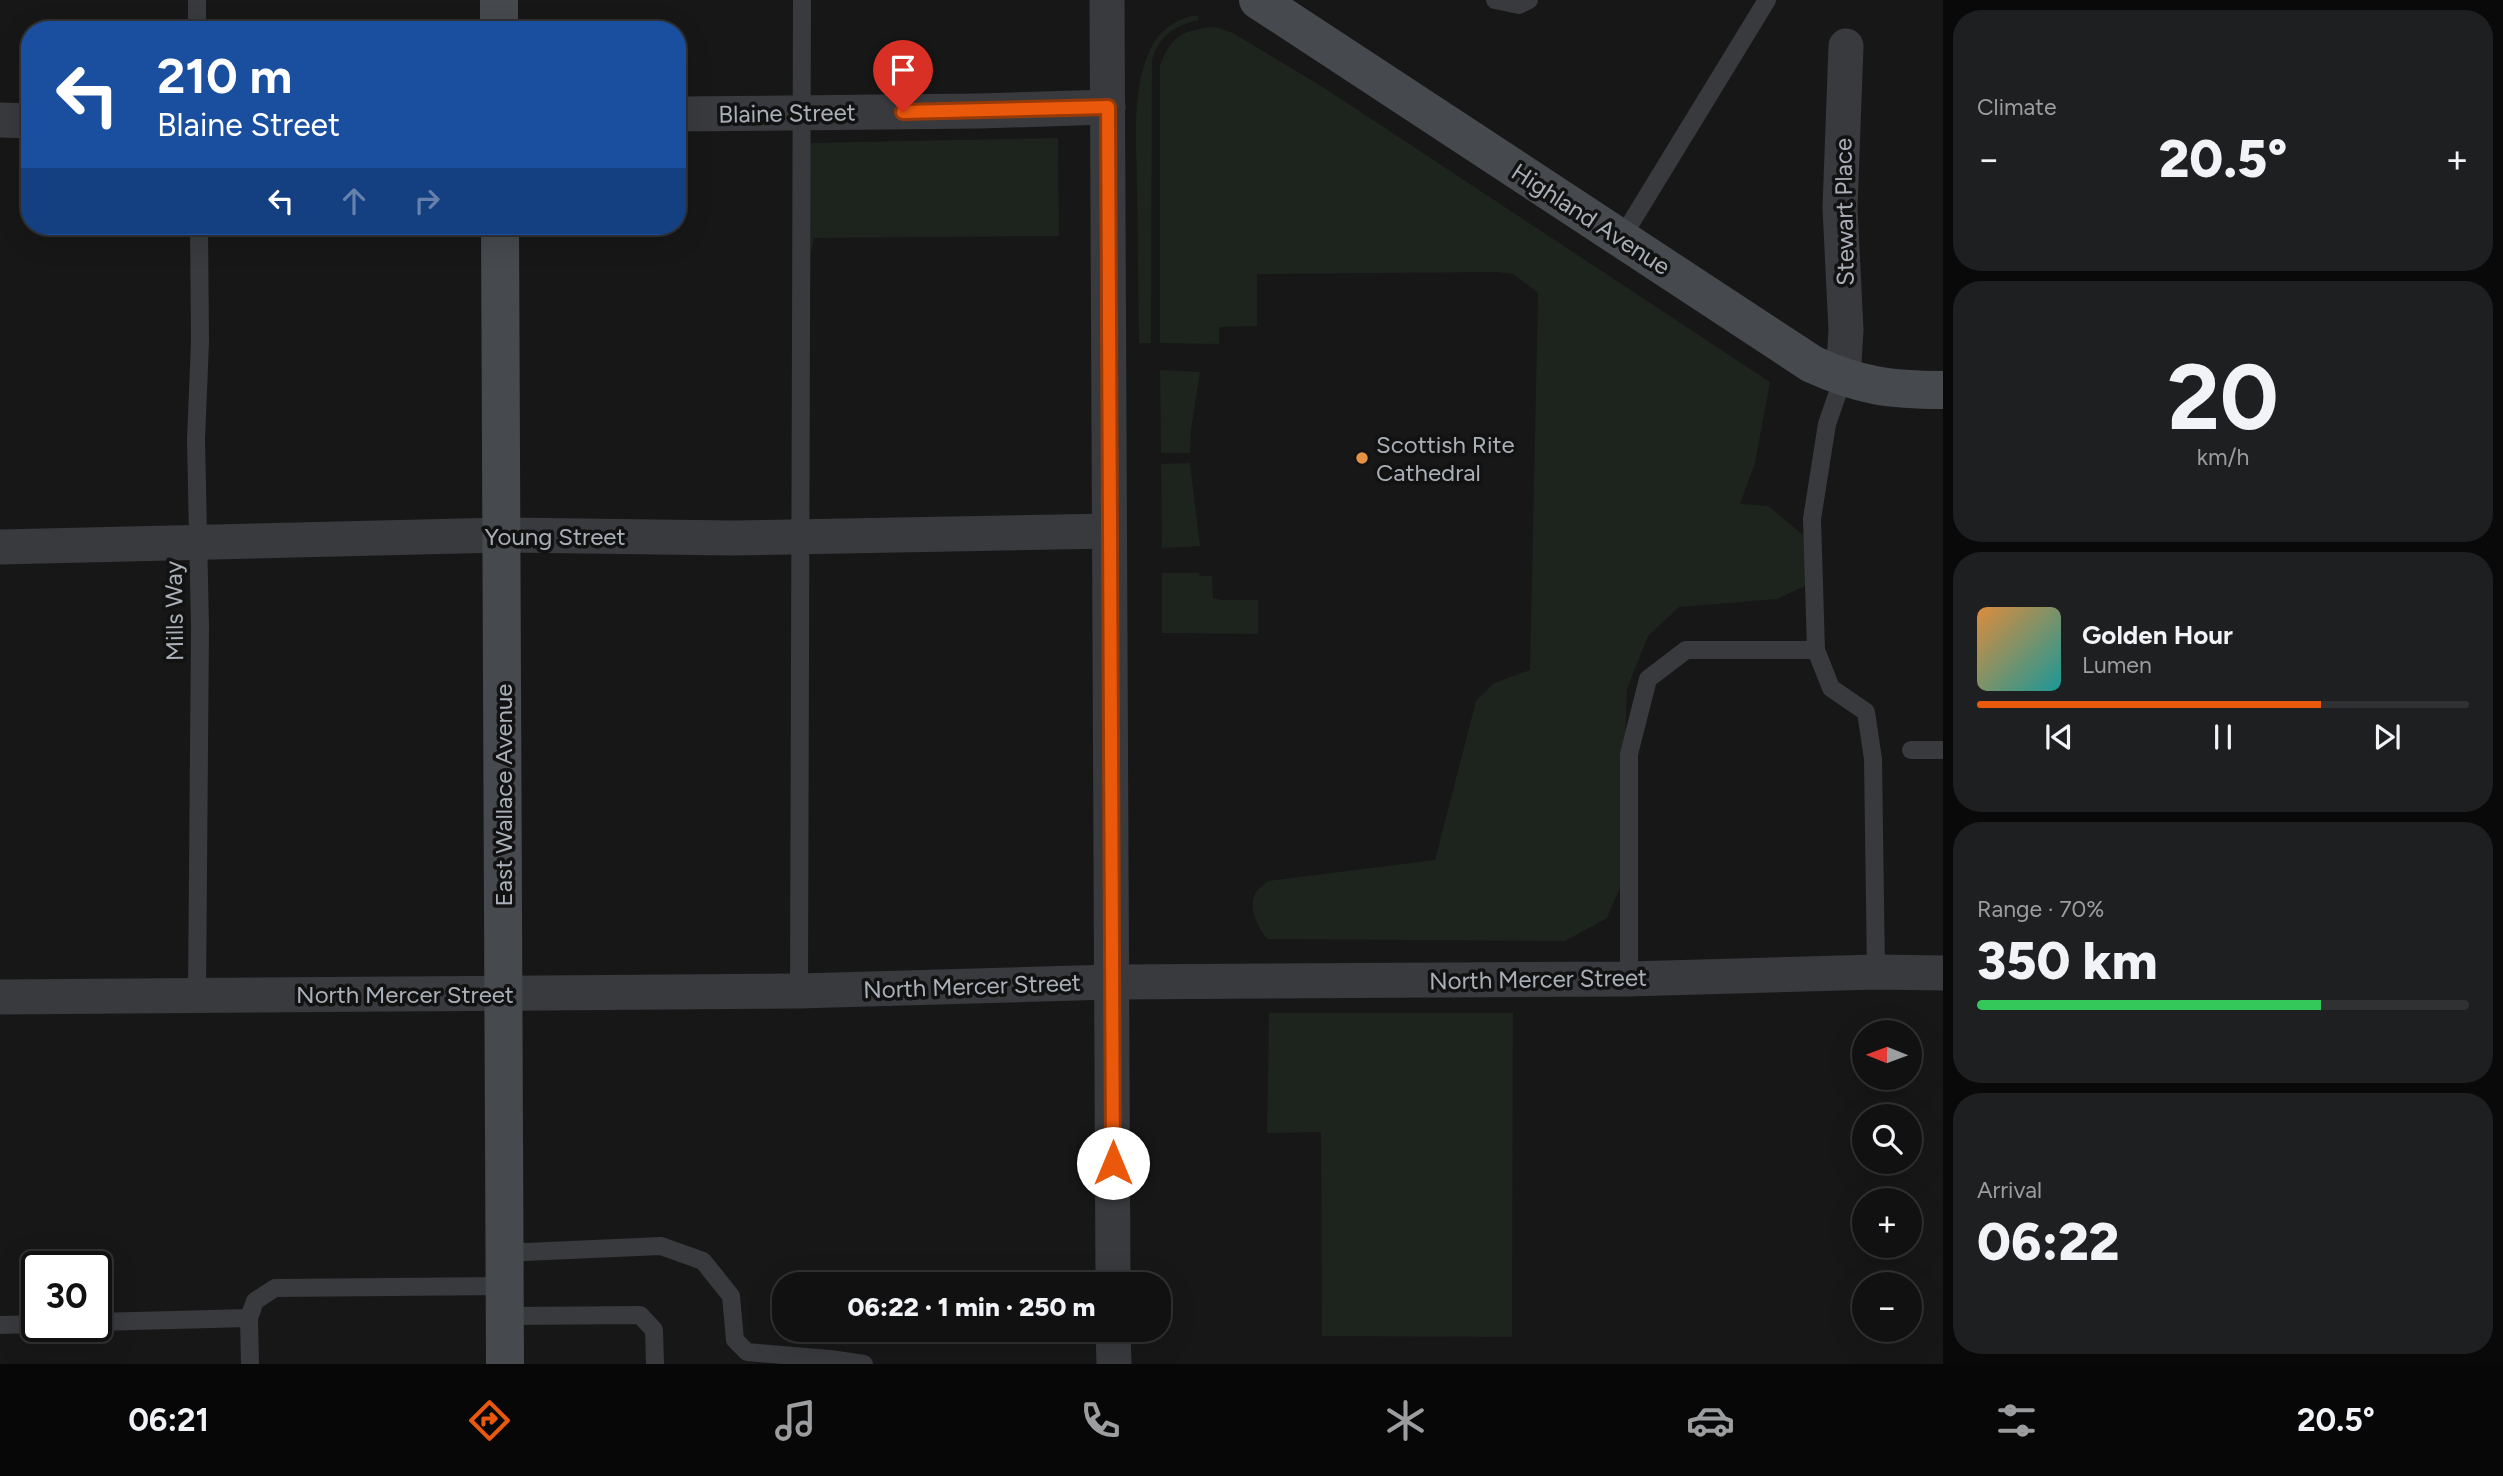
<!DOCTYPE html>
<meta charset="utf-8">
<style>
body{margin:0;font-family:Figtree,sans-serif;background:#1e1f20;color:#f1f3f6;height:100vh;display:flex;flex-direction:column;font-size:26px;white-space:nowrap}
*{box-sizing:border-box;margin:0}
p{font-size:23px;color:#9c9d9f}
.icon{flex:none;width:38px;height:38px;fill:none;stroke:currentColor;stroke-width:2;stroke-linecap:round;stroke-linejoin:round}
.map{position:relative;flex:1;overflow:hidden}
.drawer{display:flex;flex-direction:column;gap:10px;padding:10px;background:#09090a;width:560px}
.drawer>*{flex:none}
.hud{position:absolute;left:21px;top:21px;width:665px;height:214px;border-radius:28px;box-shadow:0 7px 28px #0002,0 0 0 2px #303132;background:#1a4fa0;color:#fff;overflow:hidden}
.needle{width:46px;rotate:271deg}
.buttons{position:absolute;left:1852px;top:1020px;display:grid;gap:14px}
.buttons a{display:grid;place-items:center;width:70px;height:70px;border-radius:50%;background:#111112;box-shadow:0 7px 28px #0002,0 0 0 2px #303132;font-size:35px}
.speed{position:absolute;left:21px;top:1251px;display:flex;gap:14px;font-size:35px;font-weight:700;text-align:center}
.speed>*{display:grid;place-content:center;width:91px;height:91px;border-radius:50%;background:#111112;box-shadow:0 7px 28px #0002,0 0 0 2px #303132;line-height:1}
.speed .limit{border:4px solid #111;border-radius:10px;background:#fff;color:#111}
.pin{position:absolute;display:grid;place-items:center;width:60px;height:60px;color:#fff;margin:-72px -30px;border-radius:50% 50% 50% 0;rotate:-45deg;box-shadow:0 0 7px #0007}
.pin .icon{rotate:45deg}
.me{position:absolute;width:77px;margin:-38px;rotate:0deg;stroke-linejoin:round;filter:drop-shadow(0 0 5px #0008)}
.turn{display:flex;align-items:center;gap:24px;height:147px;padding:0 21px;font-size:32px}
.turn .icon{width:91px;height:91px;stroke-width:2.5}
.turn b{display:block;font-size:49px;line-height:60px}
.lanes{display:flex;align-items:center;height:66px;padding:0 21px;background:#0003;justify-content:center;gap:35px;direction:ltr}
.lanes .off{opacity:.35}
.big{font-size:52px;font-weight:800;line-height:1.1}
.drawer .widget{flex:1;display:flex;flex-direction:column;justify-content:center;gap:10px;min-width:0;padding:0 24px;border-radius:28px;background:#1e1f20}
.drawer .dial{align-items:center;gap:0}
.dial b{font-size:91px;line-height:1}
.song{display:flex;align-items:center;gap:21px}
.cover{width:84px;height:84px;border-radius:10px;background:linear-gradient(135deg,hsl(30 70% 55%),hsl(180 70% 35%))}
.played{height:7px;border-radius:4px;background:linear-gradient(90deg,#ea580c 70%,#303132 70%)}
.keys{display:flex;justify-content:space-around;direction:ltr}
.heat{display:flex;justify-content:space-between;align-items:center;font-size:38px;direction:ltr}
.charge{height:10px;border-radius:5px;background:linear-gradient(90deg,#34c759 70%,#303132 0)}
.trip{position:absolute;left:772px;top:1272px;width:399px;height:70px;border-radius:28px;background:#111112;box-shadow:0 7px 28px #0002,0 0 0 2px #303132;font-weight:800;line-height:70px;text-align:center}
.menu{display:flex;height:112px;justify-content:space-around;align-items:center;background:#070707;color:#9c9d9f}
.menu .icon{width:49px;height:49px}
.menu .on{color:#ea580c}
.menu b{font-size:32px;color:#f1f3f6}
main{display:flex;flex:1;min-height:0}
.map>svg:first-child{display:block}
.green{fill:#1d231d}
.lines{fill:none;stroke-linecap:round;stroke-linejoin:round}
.lane{stroke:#383a3d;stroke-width:18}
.street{stroke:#383a3d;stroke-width:35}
.secondary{stroke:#46494d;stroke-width:38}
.route-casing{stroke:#983908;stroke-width:18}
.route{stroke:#ea580c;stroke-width:12}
.poi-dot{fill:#e59342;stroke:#121213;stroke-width:2.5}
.labels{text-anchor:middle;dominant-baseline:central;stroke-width:7;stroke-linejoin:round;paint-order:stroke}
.street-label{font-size:24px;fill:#aab0b7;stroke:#121213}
.poi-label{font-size:24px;fill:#aab0b7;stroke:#121213;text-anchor:start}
</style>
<main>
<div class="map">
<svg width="1943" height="1364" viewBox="0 0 1943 1364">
<rect width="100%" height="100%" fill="#171718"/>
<g class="green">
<path d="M1191 16H1198L1199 20C1175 25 1159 36 1152 60L1151 343H1139C1138 293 1138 242 1137 192 1137 146 1130 91 1151 48 1159 31 1174 21 1191 16Z"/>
<path d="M1215 27 1233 33 1326 89 1770 382 1755 463 1740 504 1768 506 1808 539 1807 585 1777 599 1679 607 1648 636 1627 689 1620 887 1607 918 1565 941 1267 939C1258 927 1248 909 1255 894 1257 889 1264 885 1268 881L1435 860 1476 701 1494 683 1530 670 1538 293 1513 274 1497 272 1257 274V326L1219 327V344L1160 343V66C1170 36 1185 29 1215 27Z"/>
<path d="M1058 138 1059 236 814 238 810 258 809 143Z"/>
<path d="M1160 370 1200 372 1191 430 1190 453H1161Z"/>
<path d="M1190 463 1200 546 1162 548 1161 464Z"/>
<path d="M1162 573H1199L1200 576H1212L1213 598 1221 600H1258V634L1162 633Z"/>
<path d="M1269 1013H1513L1512 1337 1322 1336 1321 1132 1267 1133Z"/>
</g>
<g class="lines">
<g class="lane">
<path d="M197 0V30"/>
<path d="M1495 0 1519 5 1529 0"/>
<path d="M1621 239 1767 0"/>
<path d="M1843 378 1827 424 1812 519 1816 650 1831 688 1866 712 1873 759 1876 972"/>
<path d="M1911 750H1943"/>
<path d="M1629 979V754L1648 679 1686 650H1816"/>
<path d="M799 991 802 0"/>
<path d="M197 995 200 627 196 440 200 342 199 226"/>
<path d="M505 1253 661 1246 703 1261 731 1296 735 1340 747 1352 830 1359 864 1364"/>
<path d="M505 1316 640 1315 654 1330 655 1364"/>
<path d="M249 1318 255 1301 275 1288 505 1286"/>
<path d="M96 1322 249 1318 250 1364"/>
<path d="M0 1325 37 1324"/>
</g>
<g class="street">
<path d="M1107 0 1113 1284"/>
<path d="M677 114 980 111 1108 107"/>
<path d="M0 120 30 121"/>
<path d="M1843 378 1846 330 1840 208 1846 46"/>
<path d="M0 547 502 535 733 538 1109 531"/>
<path d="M0 997 799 991 1112 982 1629 979 1876 972 1943 973"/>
<path d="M1113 1330 1114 1364"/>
</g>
<g class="secondary">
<path d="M499 0V30"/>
<path d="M1258 0 1812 364C1860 386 1890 390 1943 390"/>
<path d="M500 226 505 1364"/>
</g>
</g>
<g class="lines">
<defs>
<path id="route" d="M903 112 1108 107 1113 1163"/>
</defs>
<use href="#route" class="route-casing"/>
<use href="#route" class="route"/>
</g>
<circle class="poi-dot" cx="1362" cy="458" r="7"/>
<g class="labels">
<g class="street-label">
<text transform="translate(787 113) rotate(-1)">Blaine Street</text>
<text transform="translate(1844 212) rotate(-91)">Stewart Place</text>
<text transform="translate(1591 219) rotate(33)">Highland Avenue</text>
<text x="555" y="536">Young Street</text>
<text transform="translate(174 611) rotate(-91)">Mills Way</text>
<text transform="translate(503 795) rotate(-90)">East Wallace Avenue</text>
<text transform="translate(1538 979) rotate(-1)">North Mercer Street</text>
<text transform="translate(972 986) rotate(-2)">North Mercer Street</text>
<text x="405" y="994">North Mercer Street</text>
</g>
<g class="poi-label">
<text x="1376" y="444">Scottish Rite<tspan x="1376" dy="28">Cathedral</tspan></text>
</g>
</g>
</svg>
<div class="buttons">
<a><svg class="needle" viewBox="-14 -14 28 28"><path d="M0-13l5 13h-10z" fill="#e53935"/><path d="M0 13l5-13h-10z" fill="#9c9d9f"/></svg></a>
<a><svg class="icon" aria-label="search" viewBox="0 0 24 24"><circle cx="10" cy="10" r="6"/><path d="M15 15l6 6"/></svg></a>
<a>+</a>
<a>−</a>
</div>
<div class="speed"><div class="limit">30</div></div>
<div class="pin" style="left:903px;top:112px;background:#d93025"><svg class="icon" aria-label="arrive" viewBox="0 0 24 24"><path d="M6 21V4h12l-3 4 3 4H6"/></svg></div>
<svg class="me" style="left:1113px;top:1163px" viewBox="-20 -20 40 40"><circle r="19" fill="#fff"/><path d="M0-13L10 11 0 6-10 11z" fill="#ea580c"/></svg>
<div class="trip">06:22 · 1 min · 250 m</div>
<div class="hud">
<div class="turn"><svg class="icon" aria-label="left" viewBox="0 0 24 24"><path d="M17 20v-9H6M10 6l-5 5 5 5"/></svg><div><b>210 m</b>Blaine Street</div></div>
<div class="lanes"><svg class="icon" aria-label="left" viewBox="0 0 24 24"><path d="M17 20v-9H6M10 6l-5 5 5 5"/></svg><svg class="icon off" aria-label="ahead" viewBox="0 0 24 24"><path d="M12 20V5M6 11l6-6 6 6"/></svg><svg class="icon off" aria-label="right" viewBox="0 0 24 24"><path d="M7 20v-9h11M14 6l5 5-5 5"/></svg></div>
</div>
</div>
<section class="drawer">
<div class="widget"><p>Climate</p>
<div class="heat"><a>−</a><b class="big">20.5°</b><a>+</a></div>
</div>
<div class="widget dial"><b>20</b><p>km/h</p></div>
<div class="widget">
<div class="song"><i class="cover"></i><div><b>Golden Hour</b><p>Lumen</p></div></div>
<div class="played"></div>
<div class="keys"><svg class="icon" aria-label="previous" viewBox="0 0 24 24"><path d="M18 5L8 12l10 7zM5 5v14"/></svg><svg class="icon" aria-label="pause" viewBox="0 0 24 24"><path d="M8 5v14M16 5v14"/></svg><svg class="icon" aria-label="next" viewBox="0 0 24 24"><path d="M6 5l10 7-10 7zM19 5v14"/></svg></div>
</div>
<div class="widget"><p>Range · 70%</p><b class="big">350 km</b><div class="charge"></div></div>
<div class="widget"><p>Arrival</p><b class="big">06:22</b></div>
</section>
</main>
<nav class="menu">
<b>06:21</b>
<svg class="icon on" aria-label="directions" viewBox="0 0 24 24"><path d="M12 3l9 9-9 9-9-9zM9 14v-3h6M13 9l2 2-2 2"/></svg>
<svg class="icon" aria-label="music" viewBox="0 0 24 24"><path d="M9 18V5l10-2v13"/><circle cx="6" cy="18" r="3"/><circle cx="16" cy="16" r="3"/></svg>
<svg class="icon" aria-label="phone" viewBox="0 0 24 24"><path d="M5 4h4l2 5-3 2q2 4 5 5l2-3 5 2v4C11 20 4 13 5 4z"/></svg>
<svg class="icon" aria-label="climate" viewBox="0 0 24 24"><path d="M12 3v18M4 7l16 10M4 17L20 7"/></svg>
<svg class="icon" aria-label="car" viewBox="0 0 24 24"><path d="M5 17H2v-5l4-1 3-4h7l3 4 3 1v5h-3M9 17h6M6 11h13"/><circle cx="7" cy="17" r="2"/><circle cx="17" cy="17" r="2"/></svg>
<svg class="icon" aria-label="filters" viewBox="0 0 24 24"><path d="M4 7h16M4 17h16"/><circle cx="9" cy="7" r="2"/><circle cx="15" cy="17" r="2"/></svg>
<b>20.5°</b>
</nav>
